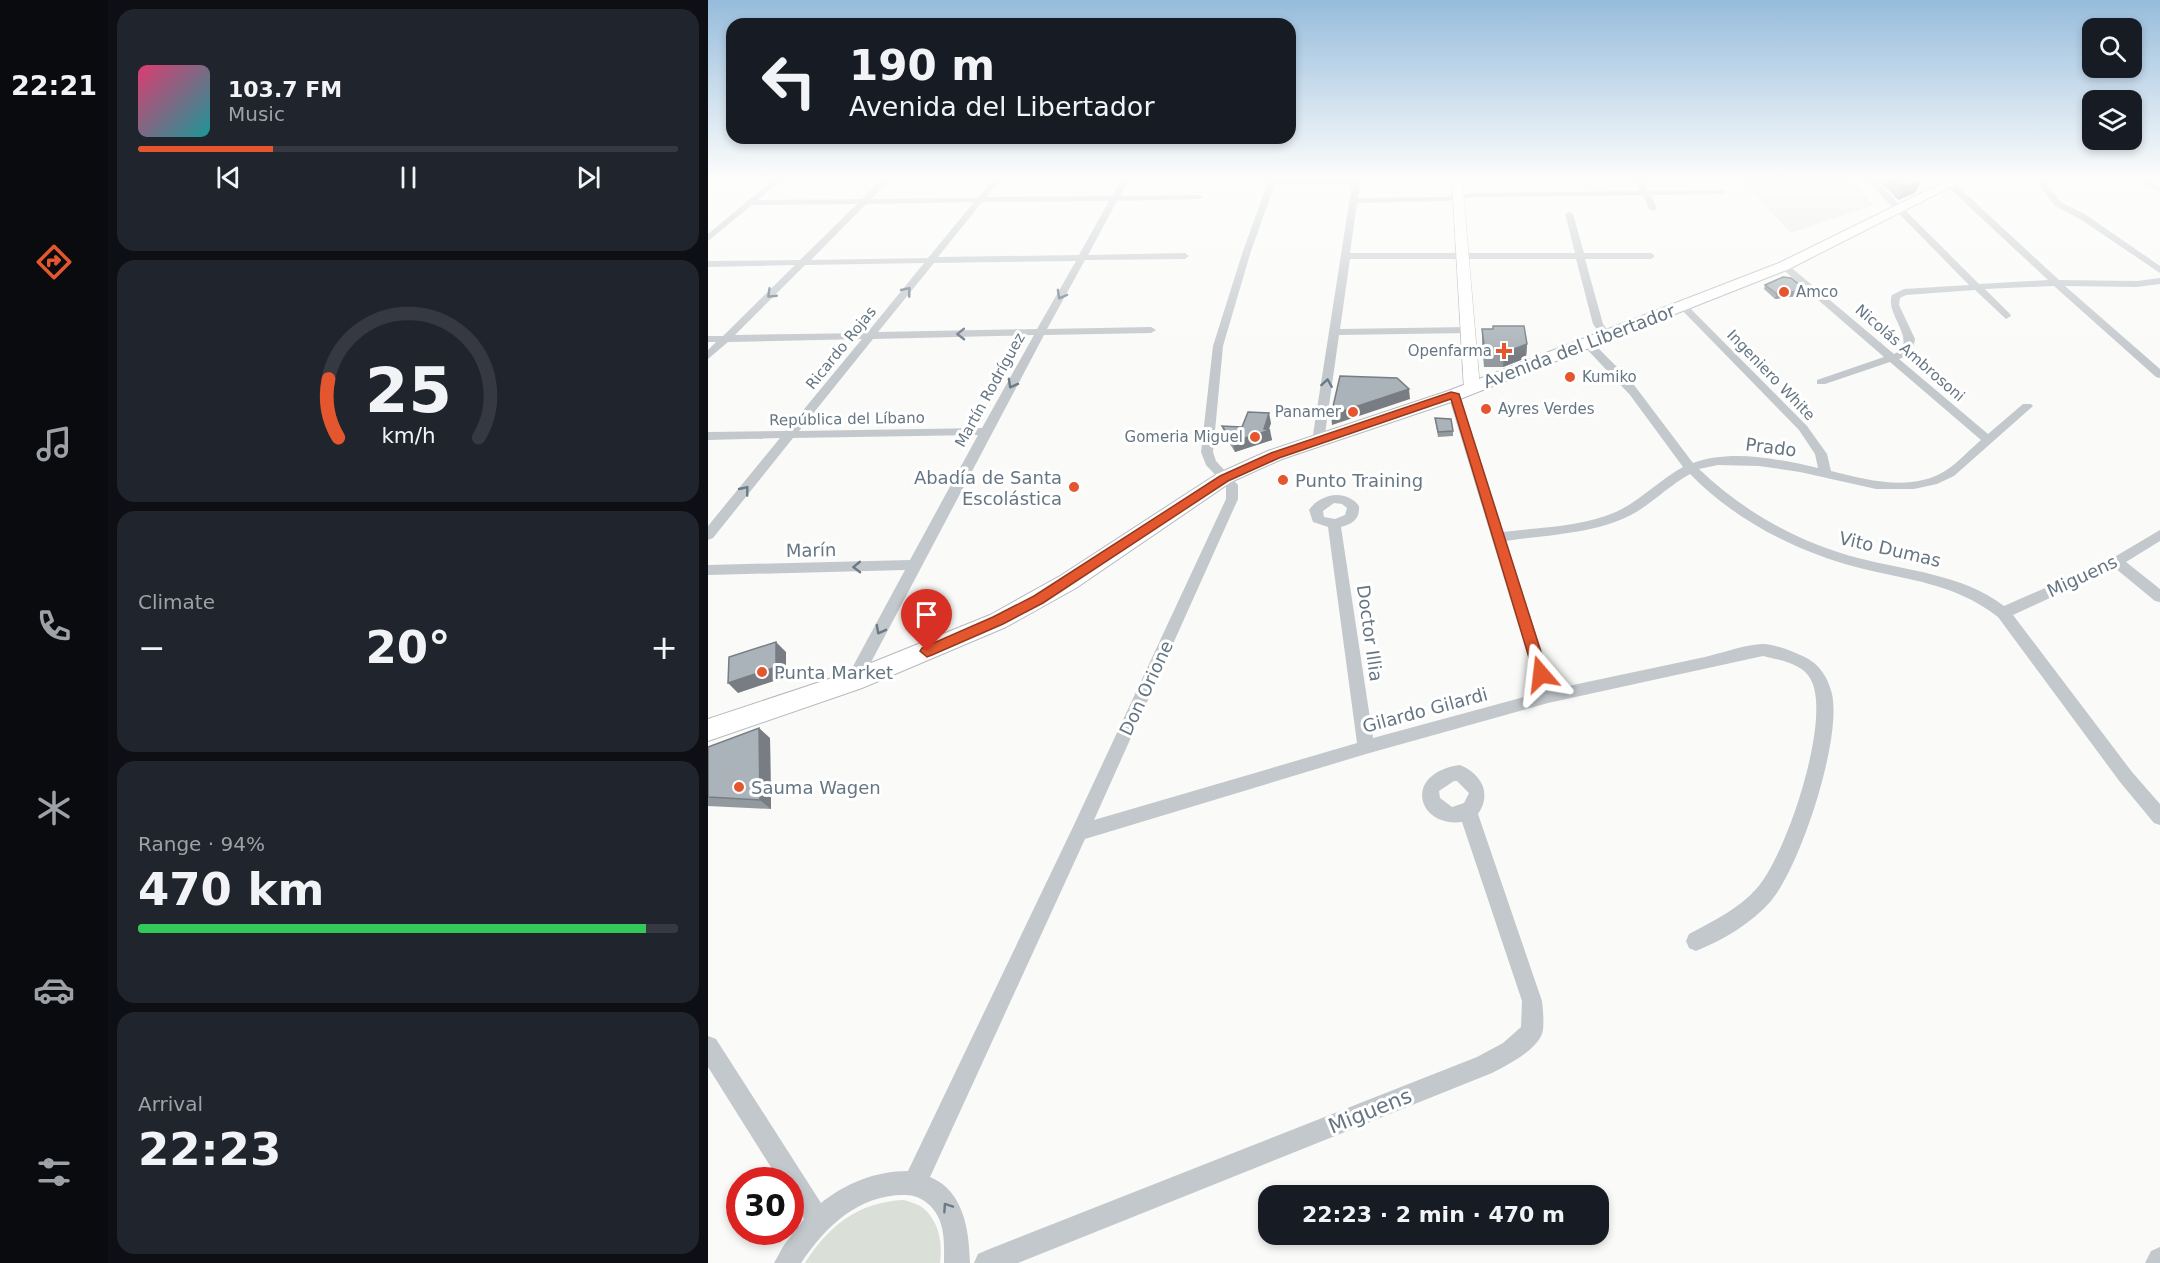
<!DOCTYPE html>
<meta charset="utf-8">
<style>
body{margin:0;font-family:"DejaVu Sans",sans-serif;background:#20242c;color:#f1f3f6;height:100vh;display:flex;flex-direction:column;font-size:22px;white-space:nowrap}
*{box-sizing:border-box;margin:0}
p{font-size:20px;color:#9ea1a6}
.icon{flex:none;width:33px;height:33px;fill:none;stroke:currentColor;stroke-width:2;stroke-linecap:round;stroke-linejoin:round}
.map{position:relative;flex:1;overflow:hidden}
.drawer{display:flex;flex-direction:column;gap:9px;padding:9px;background:#0d0f14;width:600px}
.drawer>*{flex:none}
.banner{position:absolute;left:18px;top:18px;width:570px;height:126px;border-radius:18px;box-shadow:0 3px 9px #0003;background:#171b24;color:#f1f3f6;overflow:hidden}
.buttons{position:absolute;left:1374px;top:18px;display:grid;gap:12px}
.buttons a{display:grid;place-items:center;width:60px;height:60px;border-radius:12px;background:#171b24;box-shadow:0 3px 9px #0003;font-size:30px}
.speed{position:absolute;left:18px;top:1167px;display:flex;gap:12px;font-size:30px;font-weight:700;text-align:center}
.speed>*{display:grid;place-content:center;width:78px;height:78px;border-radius:50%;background:#171b24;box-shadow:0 3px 9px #0003;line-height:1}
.speed .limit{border:9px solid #d22;background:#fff;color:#111}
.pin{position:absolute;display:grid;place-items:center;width:51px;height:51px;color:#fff;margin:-62px -26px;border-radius:50% 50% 50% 0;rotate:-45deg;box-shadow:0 0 6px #0007}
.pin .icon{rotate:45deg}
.me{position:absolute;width:66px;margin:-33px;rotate:343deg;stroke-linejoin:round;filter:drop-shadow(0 0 4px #0008)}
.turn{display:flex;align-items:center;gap:21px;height:126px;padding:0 24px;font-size:27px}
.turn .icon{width:78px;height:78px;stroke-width:2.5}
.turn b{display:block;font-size:42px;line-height:51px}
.big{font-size:45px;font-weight:800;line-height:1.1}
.drawer .card{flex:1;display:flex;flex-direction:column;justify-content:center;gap:9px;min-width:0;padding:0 21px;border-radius:18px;background:#20242c}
.drawer .dial{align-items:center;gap:0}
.dial svg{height:156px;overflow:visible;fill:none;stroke:#363941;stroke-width:7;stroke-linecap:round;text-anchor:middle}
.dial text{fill:#f1f3f6;stroke:none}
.song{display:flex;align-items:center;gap:18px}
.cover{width:72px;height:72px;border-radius:9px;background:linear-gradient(135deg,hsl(340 70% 55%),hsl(180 70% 35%))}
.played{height:6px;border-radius:3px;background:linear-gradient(90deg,#e4572e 25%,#363941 25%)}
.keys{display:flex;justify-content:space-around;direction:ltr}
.heat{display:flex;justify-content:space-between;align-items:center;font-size:33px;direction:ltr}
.charge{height:9px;border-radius:4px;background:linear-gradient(90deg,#34c759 94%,#363941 0)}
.trip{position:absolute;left:550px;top:1185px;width:351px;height:60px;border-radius:18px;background:#171b24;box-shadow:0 3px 9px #0003;font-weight:800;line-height:60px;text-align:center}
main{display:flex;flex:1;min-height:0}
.menu{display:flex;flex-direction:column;width:108px;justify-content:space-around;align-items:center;background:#090b0e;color:#9ea1a6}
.menu .icon{width:42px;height:42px}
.menu .selected{color:#e4572e}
.menu b{font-size:27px;color:#f1f3f6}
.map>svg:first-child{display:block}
.built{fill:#e8e9e9}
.green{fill:#dadfd7}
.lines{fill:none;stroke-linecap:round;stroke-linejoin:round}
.secondary-casing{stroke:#b3babf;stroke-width:1}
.primary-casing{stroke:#b5babe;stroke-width:2}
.street{fill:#c3c8cc;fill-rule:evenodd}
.secondary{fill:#fff;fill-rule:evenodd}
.primary{fill:#fff;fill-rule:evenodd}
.wall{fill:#929a9f}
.shaded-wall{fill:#777d82}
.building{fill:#aab3b9;stroke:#777d82;stroke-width:1.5}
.oneway{stroke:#6a7a87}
.route{fill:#e4572e;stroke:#94391e;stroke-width:1.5}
.poi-dot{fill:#e4572e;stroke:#fff;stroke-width:2}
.labels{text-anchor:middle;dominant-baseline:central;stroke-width:6;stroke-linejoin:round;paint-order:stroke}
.far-poi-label{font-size:15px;fill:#657683;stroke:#fff;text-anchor:start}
.far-street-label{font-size:15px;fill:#657683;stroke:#fff}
.street-label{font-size:18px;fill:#657683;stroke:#fff}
.poi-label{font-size:18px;fill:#657683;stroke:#fff;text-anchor:start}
.near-street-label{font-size:21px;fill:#657683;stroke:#fff}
</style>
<main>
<nav class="menu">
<b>22:21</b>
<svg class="icon selected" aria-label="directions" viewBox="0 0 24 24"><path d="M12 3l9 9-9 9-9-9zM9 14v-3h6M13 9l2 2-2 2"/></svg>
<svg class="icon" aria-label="music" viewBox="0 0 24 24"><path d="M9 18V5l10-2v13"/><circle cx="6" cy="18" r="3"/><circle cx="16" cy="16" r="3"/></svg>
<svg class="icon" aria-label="phone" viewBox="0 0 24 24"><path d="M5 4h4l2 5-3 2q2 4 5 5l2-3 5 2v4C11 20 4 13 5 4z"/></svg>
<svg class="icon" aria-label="climate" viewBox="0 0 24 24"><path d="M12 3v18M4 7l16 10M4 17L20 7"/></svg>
<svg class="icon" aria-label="car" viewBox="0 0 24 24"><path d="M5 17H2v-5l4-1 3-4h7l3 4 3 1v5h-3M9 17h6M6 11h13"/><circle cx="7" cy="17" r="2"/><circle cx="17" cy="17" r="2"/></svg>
<svg class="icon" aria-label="filters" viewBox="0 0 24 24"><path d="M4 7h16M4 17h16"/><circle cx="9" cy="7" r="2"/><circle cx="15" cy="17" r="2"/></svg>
</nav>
<section class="drawer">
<div class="card">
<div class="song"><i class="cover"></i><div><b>103.7 FM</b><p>Music</p></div></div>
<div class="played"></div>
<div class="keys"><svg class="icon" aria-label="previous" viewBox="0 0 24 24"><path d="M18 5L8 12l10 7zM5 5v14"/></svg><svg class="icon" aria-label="pause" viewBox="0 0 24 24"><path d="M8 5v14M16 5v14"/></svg><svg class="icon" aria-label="next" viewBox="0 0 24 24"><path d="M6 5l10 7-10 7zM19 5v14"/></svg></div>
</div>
<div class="card dial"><svg viewBox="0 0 100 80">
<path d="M14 69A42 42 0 1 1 86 69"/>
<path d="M14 69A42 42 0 0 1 9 39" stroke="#e4572e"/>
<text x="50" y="56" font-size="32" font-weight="700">25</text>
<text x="50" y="72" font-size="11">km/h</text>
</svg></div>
<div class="card"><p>Climate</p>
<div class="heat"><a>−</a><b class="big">20°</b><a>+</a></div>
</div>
<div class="card"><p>Range · 94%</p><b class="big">470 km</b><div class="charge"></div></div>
<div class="card"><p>Arrival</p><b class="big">22:23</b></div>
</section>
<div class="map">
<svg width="1452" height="1263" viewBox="0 0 1452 1263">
<rect width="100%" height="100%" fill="#fafaf8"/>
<path class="built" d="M1032 179H1144L1166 205 1083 233Z"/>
<path class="green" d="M196 1200C202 1202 210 1204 215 1208 231 1221 235 1244 232 1263H97C121 1225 151 1202 196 1200Z"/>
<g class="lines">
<defs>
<path id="secondary" d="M744 179H754L772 388 764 393 756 388Z"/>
<path id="primary" d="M1242 179H1258L1081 269 752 399 574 459 523 482 368 588 298 627 154 688 0 741V719L136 674 282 615 352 576 509 474 560 451 740 391 1071 263Z"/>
</defs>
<use href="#secondary" class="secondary-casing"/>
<use href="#primary" class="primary-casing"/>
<g class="street">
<path d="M66 179H75L50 200 154 199 174 179H183L163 199 270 198 285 179H293L278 197 404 196 413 179H421L412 196 491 195 495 197 491 199 409 201 380 255 477 253 481 256 477 259 377 260 339 329 443 327 448 330 443 333 336 335 151 685 145 687 139 685 137 681 197 570 0 575V565L202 560 270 435 85 438 5 538 0 540V526L72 438 0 440V432L78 431 154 339 20 342 0 359V350L8 342H0V336H15L87 265 0 267V261L92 260 149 204 44 205 0 241V234ZM401 201 371 255 230 257 274 202ZM266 202 220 258 103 260 158 204ZM368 261 329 329 170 332 226 263ZM216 263 159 333 27 335 97 265ZM326 335 274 428 91 431 165 339Z"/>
<path d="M561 179H653L650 198 739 197 765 193 932 191 927 179H935L940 191 1014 190 1018 192 1014 194 943 195 949 209 945 211 941 209 935 195 765 197 739 201 649 203 642 253H867L857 214 861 212 865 214 876 253H943L947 256 943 259H877L895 324 903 335 898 338 894 337 885 324 868 259H642L632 329 760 327 765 330 760 333 631 335 616 441 610 445 604 441 644 184H567L543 251 515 346 505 452 508 461 530 485V499L386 820 649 743 620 527 605 522 601 510C613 493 638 489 651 506 652 519 645 524 633 527L665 738 831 693 740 395 742 393 746 392 752 395 795 532C834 527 878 527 914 509 936 497 953 479 975 467L922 395 875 345 874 343 879 340 891 349 923 381 985 463C1023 449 1071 459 1110 468L1107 454 1091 430 971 307V303H977L1099 426 1119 454 1123 471C1159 480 1203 492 1237 471 1250 463 1261 450 1273 440L1182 362 1117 384H1109V380L1176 357 1071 266 1079 264 1186 354C1212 342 1176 314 1184 295L1196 289 1261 285 1157 179H1166L1271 284 1340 280 1239 186V182H1245L1351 280 1429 281 1452 278V284L1429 287 1357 286 1452 369V378L1448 377 1346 286 1277 289 1302 314 1303 316 1298 319 1267 290 1198 295 1192 298 1191 305 1207 339C1206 348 1200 356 1191 359L1280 434 1315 404H1323L1325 406 1246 476 1229 484 1206 489H1168L1092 472 1051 466 1010 465 991 469C1034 511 1092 543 1150 558 1200 571 1254 574 1296 606L1403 559 1452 530V541L1418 562 1452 589V602L1447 601 1407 568 1305 615 1424 772 1452 804V825L1446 823 1412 782 1290 617C1245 582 1201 581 1148 567 1087 551 1027 520 982 474 960 486 943 505 921 516 884 534 838 535 798 541L846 689C896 678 947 668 997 657 1014 653 1039 644 1055 644 1066 644 1080 650 1090 654 1109 661 1119 674 1124 694 1134 739 1093 865 1063 901 1044 923 1015 940 988 951L981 948 978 941 981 934C1005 921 1031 909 1049 888 1078 856 1124 719 1103 680 1095 663 1071 660 1055 656L840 703 658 754 377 839 222 1177C256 1191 261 1230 262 1263H236C236 1249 237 1235 232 1221 227 1207 213 1195 198 1195 151 1194 118 1226 93 1263H66L76 1245 96 1219 82 1198V1180H71L0 1067V1036L8 1039 113 1203C138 1183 168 1171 200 1171L365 827 518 499V486L498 465 493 452 505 346 535 251ZM626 503 634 504 639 508 637 515 627 519 616 517 615 511Z"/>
<path d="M1327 179H1335L1353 202 1378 215 1452 266V273L1372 219 1347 206Z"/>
<path d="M1428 179H1438L1452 187V192Z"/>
<path d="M752 765C774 774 784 794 770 814L834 1001C835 1010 836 1021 835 1030 832 1049 799 1065 784 1073L310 1263H266L270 1254 279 1250 769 1057 795 1043 813 1027 814 1001 754 822C709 828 694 773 752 765ZM746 781H749L761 793 756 803 744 807 732 798 731 791Z"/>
<path d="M1452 1247V1263H1437L1443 1251Z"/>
</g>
<use href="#secondary" class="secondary"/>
<use href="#primary" class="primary"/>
</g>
<g class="wall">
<path d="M1170 179H1212L1207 193 1190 200Z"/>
<path d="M1057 285 1096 295 1067 299 1056 289Z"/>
<path d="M785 326 819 344 818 358 795 367H776L774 344V329H785Z"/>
<path d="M727 418 745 431V436L730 437Z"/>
<path d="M563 423 561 430 564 440 527 452 517 436 514 426 534 427Z"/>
<path d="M62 738 63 809 0 806V747Z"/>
</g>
<g class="shaded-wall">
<path d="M1213 181 1207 193 1190 200 1196 187Z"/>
<path d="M1098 290 1096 295 1067 299 1069 294Z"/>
<path d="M819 344 818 358 795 367 796 353Z"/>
<path d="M701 389 702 399 624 425 623 415Z"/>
<path d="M561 413 563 423 560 431 562 430 564 440 527 452 525 442 556 429Z"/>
<path d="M68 642 78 652V677L30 693 20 683Z"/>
<path d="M51 728 62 738 63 809 52 800Z"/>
</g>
<g class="building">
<path d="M1187 179H1212L1213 181 1196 187Z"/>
<path d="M1075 277 1083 278 1098 290 1069 294 1057 285Z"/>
<path d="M785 326H816L819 344 796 353H777L774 329H785Z"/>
<path d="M632 376 689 378 701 389 623 415Z"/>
<path d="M540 412 561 413 556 429 562 430 525 442 514 426 534 427Z"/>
<path d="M727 418 743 419 745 431 730 432Z"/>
<path d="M68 642V667L20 683 21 657Z"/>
<path d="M51 728 52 800 0 797V747Z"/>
</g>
<defs><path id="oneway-chevron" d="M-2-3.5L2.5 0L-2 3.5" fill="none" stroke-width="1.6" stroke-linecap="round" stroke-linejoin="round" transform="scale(1.5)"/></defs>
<g class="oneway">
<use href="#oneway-chevron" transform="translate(199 291) rotate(-51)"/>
<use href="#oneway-chevron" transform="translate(63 294) rotate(136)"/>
<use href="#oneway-chevron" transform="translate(353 295) rotate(119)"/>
<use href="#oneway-chevron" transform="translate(253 334) rotate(179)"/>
<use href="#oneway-chevron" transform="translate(619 383) rotate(-81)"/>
<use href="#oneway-chevron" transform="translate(304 384) rotate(119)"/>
<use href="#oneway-chevron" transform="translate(37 490) rotate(-51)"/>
<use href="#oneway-chevron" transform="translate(149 567) rotate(179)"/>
<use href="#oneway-chevron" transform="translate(172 630) rotate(118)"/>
<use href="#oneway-chevron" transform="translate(239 1207) rotate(-124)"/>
</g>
<linearGradient id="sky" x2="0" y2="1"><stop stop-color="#96bcdc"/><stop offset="0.5" stop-color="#fdfdfc"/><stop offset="1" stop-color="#fdfdfc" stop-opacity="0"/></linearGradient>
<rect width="1452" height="356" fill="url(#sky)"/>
<path class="route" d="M743 392 751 394 840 674 838 678H828L826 674 743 399 571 458 520 481 335 603 295 624 224 655 219 657 212 651 214 648 285 617 326 596 512 476 563 453Z"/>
<g class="poi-dot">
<circle cx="1076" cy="292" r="6"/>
<path d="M793 342h6v6h6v6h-6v6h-6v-6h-6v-6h6z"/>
<circle cx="862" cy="377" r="6"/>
<circle cx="778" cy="409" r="6"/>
<circle cx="645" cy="412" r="6"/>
<circle cx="547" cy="437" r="6"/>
<circle cx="575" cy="480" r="6"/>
<circle cx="366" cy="487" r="6"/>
<circle cx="54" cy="672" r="6"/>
<circle cx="31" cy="787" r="6"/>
</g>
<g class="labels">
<g class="far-poi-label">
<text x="1088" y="292">Amco</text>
<text x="784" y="351" text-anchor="end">Openfarma</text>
<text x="874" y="377">Kumiko</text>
<text x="790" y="409">Ayres Verdes</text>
<text x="633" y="412" text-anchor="end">Panamer</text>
<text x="535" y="437" text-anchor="end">Gomeria Miguel</text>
</g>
<g class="far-street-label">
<text transform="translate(133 348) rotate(-51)">Ricardo Rojas</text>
<text transform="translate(1202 353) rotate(41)">Nicolás Ambrosoni</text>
<text transform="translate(1063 375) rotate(46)">Ingeniero White</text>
<text transform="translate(282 390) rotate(-61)">Martín Rodríguez</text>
<text transform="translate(139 419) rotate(-1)">República del Líbano</text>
</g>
<g class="street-label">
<text transform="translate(871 346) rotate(-21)">Avenida del Libertador</text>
<text transform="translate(1063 447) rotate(7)">Prado</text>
<text transform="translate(1182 549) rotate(13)">Vito Dumas</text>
<text transform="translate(103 550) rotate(-1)">Marín</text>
<text transform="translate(1374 576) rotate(-25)">Miguens</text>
<text transform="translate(662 633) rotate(82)">Doctor Illia</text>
<text transform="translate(438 688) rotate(-65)">Don Orione</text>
<text transform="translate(717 710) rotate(-15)">Gilardo Gilardi</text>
</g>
<g class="poi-label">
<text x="354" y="477" text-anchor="end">Abadía de Santa<tspan x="354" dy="21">Escolástica</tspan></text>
<text x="587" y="480">Punto Training</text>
<text x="66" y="672">Punta Market</text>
<text x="43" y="787">Sauma Wagen</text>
</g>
<g class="near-street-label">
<text transform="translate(662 1111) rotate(-22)">Miguens</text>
</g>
</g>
</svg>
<div class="buttons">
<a><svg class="icon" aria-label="search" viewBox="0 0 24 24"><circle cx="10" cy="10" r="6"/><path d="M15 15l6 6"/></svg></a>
<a><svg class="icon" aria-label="layers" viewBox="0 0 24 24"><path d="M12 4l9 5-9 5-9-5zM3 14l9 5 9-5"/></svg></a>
</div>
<div class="speed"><div class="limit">30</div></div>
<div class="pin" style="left:219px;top:651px;background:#d93025"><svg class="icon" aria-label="arrive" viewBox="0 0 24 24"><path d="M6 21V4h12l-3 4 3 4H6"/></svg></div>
<svg class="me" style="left:833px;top:674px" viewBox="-20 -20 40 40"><path d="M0-17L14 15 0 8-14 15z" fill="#e4572e" stroke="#fff" stroke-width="4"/></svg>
<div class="trip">22:23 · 2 min · 470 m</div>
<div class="banner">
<div class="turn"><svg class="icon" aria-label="left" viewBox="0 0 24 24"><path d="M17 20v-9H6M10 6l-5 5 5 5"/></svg><div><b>190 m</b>Avenida del Libertador</div></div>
</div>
</div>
</main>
